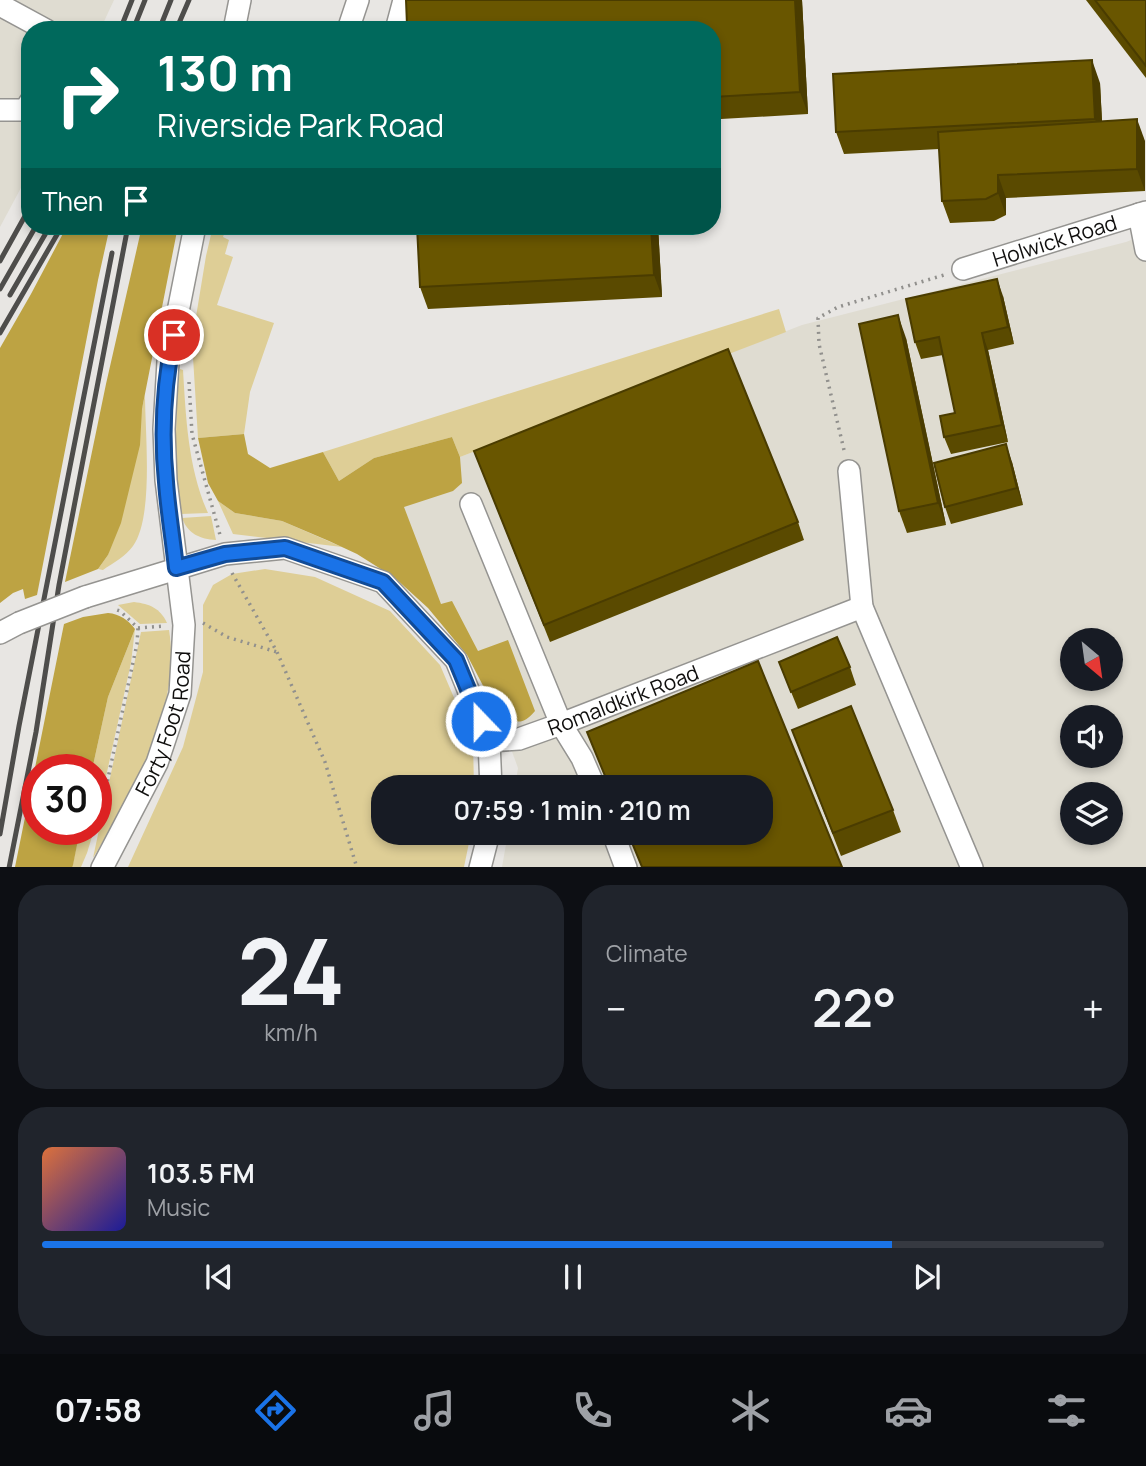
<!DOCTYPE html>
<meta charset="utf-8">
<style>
body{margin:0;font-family:Manrope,sans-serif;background:#20242c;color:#f1f3f6;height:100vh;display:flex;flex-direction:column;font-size:26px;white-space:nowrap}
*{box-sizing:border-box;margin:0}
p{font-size:23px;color:#9ea1a6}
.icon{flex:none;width:38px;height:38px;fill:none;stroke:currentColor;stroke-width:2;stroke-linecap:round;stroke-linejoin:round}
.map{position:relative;height:867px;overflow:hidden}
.details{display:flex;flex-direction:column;gap:18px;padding:18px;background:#0d0f14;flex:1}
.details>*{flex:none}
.banner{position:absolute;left:21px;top:21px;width:700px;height:214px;border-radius:28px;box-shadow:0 4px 10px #0003;background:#00695c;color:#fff;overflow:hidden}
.needle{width:46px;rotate:151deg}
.controls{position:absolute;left:1060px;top:628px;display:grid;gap:14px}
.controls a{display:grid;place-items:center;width:63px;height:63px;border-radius:50%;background:#171b24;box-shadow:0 4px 10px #0003;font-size:35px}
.speed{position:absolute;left:21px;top:754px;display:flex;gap:14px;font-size:35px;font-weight:700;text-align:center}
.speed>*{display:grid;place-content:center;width:91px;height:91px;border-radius:50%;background:#171b24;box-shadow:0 4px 10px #0003;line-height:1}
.speed .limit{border:10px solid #d22;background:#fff;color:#111}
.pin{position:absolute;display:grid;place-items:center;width:60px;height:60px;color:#fff;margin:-30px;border:4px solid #fff;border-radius:50%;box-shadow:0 2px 7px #0007}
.me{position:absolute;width:77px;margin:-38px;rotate:338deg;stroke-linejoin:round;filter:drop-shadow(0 0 5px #0008)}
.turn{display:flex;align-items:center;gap:24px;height:147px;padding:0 21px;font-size:32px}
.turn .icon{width:91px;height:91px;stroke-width:2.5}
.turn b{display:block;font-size:49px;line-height:60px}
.then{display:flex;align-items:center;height:66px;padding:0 21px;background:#0003;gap:14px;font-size:26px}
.big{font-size:52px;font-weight:600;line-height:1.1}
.details .tile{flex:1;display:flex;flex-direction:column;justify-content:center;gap:10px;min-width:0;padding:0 24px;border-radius:28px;background:#20242c}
.details .dial{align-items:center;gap:0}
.dial b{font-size:91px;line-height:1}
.song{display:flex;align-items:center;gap:21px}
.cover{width:84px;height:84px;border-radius:10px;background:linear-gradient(135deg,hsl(20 70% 55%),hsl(240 70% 35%))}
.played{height:7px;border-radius:4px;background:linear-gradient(90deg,#1a73e8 80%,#363941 80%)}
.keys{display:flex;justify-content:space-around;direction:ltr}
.heat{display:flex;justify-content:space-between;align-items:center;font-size:38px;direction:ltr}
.details .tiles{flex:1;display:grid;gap:18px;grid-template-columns:1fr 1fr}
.tile:last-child{grid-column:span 2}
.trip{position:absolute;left:371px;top:775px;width:402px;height:70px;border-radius:28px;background:#171b24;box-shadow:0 4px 10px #0003;font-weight:600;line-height:70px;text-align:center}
.tabs{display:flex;height:112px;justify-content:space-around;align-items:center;background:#090b0e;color:#9ea1a6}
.tabs .icon{width:49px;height:49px}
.tabs .on{color:#1a73e8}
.tabs b{font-size:32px;color:#f1f3f6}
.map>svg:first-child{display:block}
.built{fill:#dfdcd1;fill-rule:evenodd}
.green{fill:#dece96}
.forest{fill:#bda343}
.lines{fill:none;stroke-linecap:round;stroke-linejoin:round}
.minor-casing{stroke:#959491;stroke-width:24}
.path{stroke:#91908d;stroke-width:3.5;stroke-dasharray:2 5;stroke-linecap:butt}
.minor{stroke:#fff;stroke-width:21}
.rail{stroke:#4e4d4b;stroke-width:5}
.minor-bridge-casing{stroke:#959491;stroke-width:24;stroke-linecap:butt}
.minor-bridge{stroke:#fff;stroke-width:21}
.wall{fill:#5a4a00}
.shaded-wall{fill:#4a3c00}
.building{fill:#695600;stroke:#4a3c00;stroke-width:2}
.route-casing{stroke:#114b97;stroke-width:18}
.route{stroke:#1a73e8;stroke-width:12}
.labels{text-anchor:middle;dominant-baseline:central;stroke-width:7;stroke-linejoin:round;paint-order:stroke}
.street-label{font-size:21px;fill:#0f0e0d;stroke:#e8e6e3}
</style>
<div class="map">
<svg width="1146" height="868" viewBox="0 0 1146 868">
<rect width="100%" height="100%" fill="#e8e6e3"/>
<g class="built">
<path d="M0 0H114L100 30H30V171L0 227Z"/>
<path d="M1146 234V867H502L508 833H761V788L515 787 518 768 478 658 386 538 364 494 802 325 1126 242ZM1073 640H1111V679H1073ZM1073 718H1111V756H1073ZM1073 794H1111V833H1073Z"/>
</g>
<g class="green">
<path d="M213 226H227L223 237 229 240 225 254 233 257 217 305 274 323 250 392 244 434 198 438 192 341 206 256Z"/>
<path d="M779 309 786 332 460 457 452 437 374 458 339 481 323 452Z"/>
<path d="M180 369 183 370C186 418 188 468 208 513L181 514 175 474 177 396Z"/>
<path d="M145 395C145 432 154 517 133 546 126 556 113 563 103 570L98 569 108 555Z"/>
<path d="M218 501 235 513 282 521 342 547 233 534Z"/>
<path d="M211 516 216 540C200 539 188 534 182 518Z"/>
<path d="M265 569 315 577 390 611 440 665 473 742 474 787 383 788V833H471L464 867H128L183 747 203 672V605L213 585 232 574Z"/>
<path d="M134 602C150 604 160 608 167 623L140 624 118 605Z"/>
<path d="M135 629 131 663 96 822V770H92L108 697Z"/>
<path d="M169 630C182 709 132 793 93 858L141 632Z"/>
<path d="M80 830H94L87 853 81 867 72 868Z"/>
</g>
<g class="forest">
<path d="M67 226H110L98 280 37 595 25 599 23 589 13 593 0 603V348L31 294Z"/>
<path d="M142 226H178L142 409 140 445 121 523 108 555 98 569 65 582 106 384Z"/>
<path d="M244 434 248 454 270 468 323 452 339 481 374 458 452 437 460 457 462 483 453 491 404 507 441 604 452 601 478 651 508 640 535 711C522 726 518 722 501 717L490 699 467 655 428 608 395 578 357 554 329 541 282 521 235 513 218 501 208 483 198 438Z"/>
<path d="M108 613C120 614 128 620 135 629L108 697 92 770H37V830H80L73 865 72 868 15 867 64 624 83 617Z"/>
</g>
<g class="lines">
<defs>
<g id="minor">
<path d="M0 5 46 30"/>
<path d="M234 30 240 0"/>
<path d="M348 30 358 0"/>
<path d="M396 30 404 0"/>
<path d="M0 110H25L30 102"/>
<path d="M1139 214 1146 250"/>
<path id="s1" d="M963 269 1146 212"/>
<path d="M849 471 862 607 972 868"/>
<path d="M471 504 561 724 582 758 595 788"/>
<path id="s2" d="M85 597 225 554 285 548 383 582 456 660 489 741 519 739 561 724 862 607"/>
<path d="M0 633 19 623"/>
<path d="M489 741 491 788"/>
<path d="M613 833 626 868"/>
<path id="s3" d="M102 868 157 763 180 694 184 625 166 480 164 429 168 362 195 226"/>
<path d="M480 868 489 833"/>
</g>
</defs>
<use href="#minor" class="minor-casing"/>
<g class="path">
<path d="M189 382 192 434 220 535"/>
<path d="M844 450 819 344 818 318 838 307 944 275"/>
<path d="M232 573 277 652 325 762 357 868"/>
<path d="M203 623 227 637 277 652"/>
<path d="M138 628 164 626"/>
<path d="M97 829 137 644 138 628 120 611 117 610"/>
</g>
<use href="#minor" class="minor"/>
<g class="rail">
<path d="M120 30 132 0"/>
<path d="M133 30 145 0"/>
<path d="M159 30 171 0"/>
<path d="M176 30 189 0"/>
<path d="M0 261 30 207"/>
<path d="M0 289 36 226"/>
<path d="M10 295 50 226"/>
<path d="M0 333 62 226"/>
<path d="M0 834 19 726 112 253"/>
<path d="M9 868 36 732 59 585 128 226"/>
</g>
<defs>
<path id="minor-bridge" d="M19 623 85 597"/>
</defs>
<use href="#minor-bridge" class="minor-bridge-casing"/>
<use href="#minor-bridge" class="minor-bridge"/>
</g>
<g class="wall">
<path d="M802 0 808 114 721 119 719 114H712V30L407 25Z"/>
<path d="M1086 0H1146V78Z"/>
<path d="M1100 83 1102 121 1145 141V191L1006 198V215L994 221 950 223 942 201 939 149 844 154 836 132Z"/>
<path d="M417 226H658L662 297 428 309 420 287Z"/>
<path d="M1003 296 1014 344 988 350 1008 442 951 454 944 437 955 413 943 355 921 359 915 342Z"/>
<path d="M906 338 946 525 907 533 899 511Z"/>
<path d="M474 451 798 522 804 540 550 642Z"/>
<path d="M1012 462 1023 505 951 524 945 507Z"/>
<path d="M779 662 850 667 856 685 798 709Z"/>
<path d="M792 730 893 810 901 832 841 856Z"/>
</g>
<g class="shaded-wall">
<path d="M795 0H802L808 114 800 92Z"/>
<path d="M1092 60 1100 83 1103 141 1095 119Z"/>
<path d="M1137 119 1145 141V191L1137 169Z"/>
<path d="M998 175 1006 198V215L998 193Z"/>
<path d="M651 226H658L662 297 654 275Z"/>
<path d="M997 279 1003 296 1014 344 1008 327Z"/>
<path d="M898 315 906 338 946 525 938 503Z"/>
<path d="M982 333 988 350 1008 442 1002 425Z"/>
<path d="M1006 444 1012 462 1023 505 1017 488Z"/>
</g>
<g class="building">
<path d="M406 0H795L800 92 713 97 712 30H397V25H407Z"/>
<path d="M1095 0H1146V66Z"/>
<path d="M1092 60 1095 119 836 132 833 74Z"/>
<path d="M1137 119V169L998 175V193L986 199 942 201 938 132Z"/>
<path d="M417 226H651L654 275 420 287Z"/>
<path d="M997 279 1008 327 982 333 1002 425 944 437 940 416 955 413 939 337 915 342 906 299Z"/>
<path d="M898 315 938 503 899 511 859 324Z"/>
<path d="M728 349 798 522 544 625 474 451Z"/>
<path d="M1006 444 1017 488 945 507 934 463Z"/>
<path d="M837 637 850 667 791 692 779 662Z"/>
<path d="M758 661 842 867H642L628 833H761V788H610L587 732Z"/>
<path d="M851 706 893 810 833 833 792 730Z"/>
</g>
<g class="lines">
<defs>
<path id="route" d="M174 335C164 383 161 433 166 482 168 511 173 539 176 568L225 554 285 548 383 582 456 660 481 721"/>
</defs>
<use href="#route" class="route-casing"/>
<use href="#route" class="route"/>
</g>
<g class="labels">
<g class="street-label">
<text stroke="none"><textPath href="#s1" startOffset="96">Holwick Road</textPath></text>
<text stroke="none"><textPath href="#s2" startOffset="646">Romaldkirk Road</textPath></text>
<text stroke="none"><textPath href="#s3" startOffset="159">Forty Foot Road</textPath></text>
</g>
</g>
</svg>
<div class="controls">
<a><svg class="needle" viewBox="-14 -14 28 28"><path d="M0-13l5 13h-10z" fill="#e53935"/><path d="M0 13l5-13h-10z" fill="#9ea1a6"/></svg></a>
<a><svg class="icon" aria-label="sound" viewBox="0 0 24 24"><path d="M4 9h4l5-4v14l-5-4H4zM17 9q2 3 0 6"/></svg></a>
<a><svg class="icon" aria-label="layers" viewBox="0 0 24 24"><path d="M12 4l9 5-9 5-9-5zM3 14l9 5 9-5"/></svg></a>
</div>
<div class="speed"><div class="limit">30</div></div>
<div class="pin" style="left:174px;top:335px;background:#d93025"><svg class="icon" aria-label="arrive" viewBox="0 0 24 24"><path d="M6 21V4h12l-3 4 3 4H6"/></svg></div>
<svg class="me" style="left:481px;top:721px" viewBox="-20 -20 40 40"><circle r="17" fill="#1a73e8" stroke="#fff" stroke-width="3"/><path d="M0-11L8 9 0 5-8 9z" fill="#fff"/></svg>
<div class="trip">07:59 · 1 min · 210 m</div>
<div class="banner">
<div class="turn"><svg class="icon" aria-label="right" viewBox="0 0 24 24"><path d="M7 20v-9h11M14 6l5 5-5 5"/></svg><div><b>130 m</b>Riverside Park Road</div></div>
<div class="then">Then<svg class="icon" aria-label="arrive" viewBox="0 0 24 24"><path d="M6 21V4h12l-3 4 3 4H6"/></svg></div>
</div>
</div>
<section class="details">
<div class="tiles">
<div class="tile dial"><b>24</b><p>km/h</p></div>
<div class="tile"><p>Climate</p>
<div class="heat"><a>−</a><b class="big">22°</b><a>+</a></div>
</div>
<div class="tile">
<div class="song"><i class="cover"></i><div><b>103.5 FM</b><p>Music</p></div></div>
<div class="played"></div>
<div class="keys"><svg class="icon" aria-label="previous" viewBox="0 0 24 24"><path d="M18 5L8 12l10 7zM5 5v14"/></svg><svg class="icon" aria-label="pause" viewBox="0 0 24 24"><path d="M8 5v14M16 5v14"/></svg><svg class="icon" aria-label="next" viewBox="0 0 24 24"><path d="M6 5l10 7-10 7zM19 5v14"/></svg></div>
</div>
</div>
</section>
<nav class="tabs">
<b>07:58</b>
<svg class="icon on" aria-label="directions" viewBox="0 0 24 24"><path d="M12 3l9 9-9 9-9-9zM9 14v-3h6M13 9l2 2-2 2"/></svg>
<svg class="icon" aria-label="music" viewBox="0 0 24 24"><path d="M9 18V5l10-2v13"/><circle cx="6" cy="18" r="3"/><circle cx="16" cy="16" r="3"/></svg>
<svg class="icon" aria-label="phone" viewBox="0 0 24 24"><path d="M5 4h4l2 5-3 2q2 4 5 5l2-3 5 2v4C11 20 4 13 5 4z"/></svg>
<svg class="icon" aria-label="climate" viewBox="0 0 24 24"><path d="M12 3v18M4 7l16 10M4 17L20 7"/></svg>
<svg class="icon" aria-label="car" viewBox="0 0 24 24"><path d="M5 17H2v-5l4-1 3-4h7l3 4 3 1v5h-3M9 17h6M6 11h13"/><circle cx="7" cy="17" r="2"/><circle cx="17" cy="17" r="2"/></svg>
<svg class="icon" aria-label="filters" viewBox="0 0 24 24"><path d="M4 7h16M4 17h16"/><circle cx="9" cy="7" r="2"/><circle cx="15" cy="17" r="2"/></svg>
</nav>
